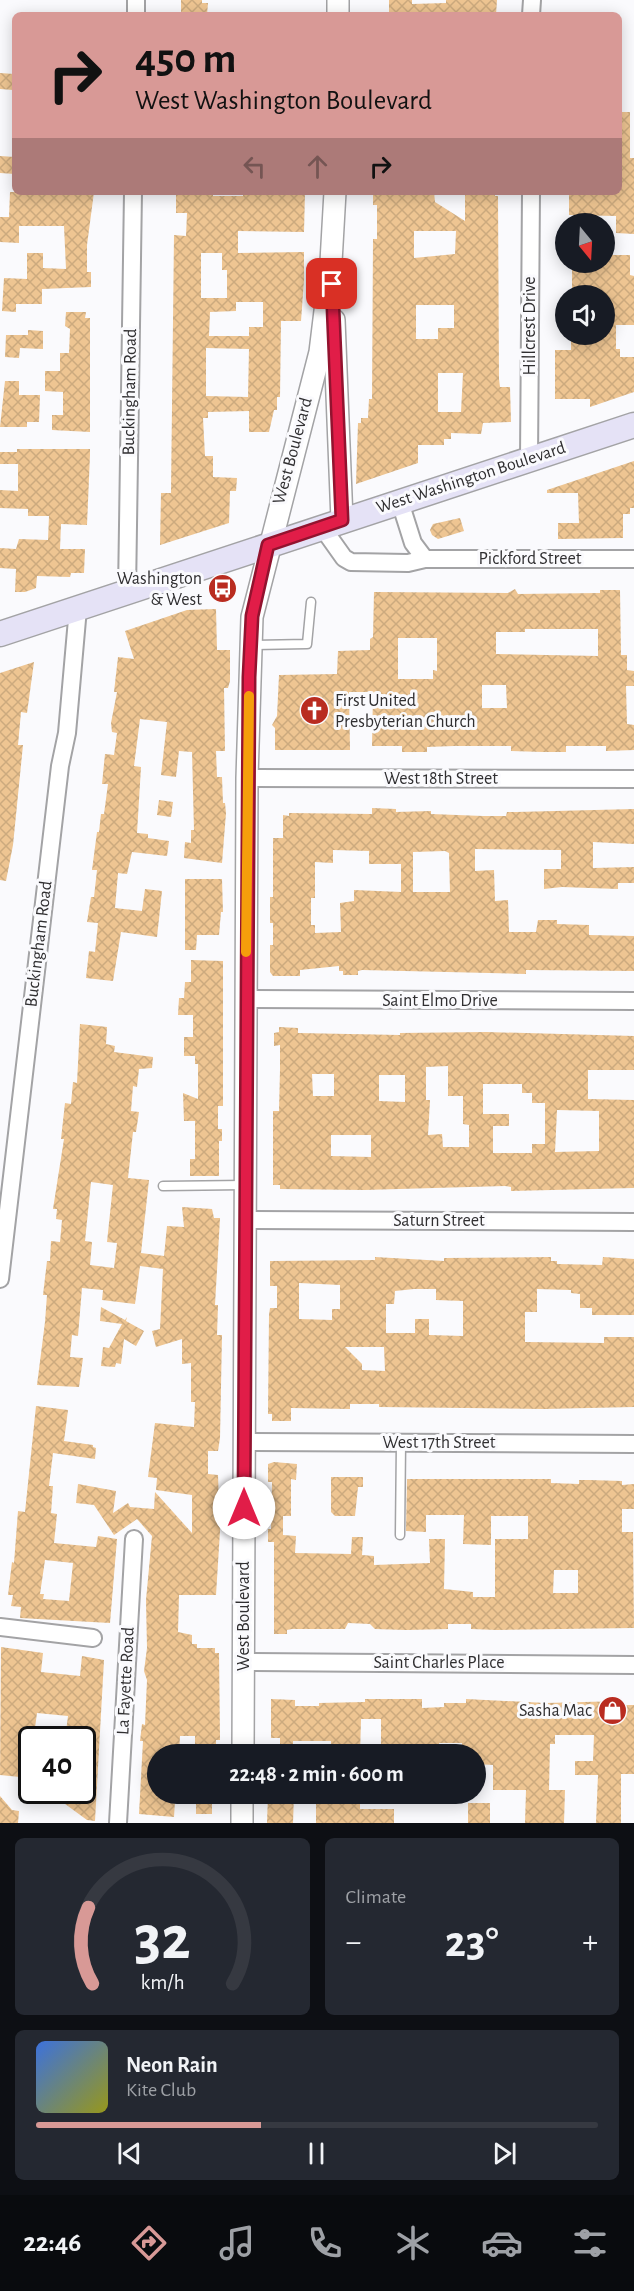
<!DOCTYPE html>
<meta charset="utf-8">
<style>
body{margin:0;font-family:"Alegreya Sans",sans-serif;background:#242831;color:#f1f3f6;height:100vh;display:flex;flex-direction:column;font-size:22px;white-space:nowrap}
*{box-sizing:border-box;margin:0}
p{font-size:20px;color:#9ea1a6}
.icon{flex:none;width:33px;height:33px;fill:none;stroke:currentColor;stroke-width:2;stroke-linecap:round;stroke-linejoin:round}
.map{position:relative;height:1823px;overflow:hidden}
.side{display:flex;flex-direction:column;gap:15px;padding:15px;background:#0d0f14;flex:1}
.side>*{flex:none}
.guide{position:absolute;left:12px;top:12px;width:610px;height:183px;border-radius:9px;box-shadow:0 3px 15px #0003;background:#d89996;color:#111;overflow:hidden}
.needle{width:39px;rotate:162deg}
.fabs{position:absolute;left:555px;top:213px;display:grid;gap:12px}
.fabs a{display:grid;place-items:center;width:60px;height:60px;border-radius:50%;background:#171b24;box-shadow:0 3px 15px #0003;font-size:30px}
.speed{position:absolute;left:18px;top:1726px;display:flex;gap:12px;font-size:30px;font-weight:700;text-align:center}
.speed>*{display:grid;place-content:center;width:78px;height:78px;border-radius:50%;background:#171b24;box-shadow:0 3px 15px #0003;line-height:1}
.speed .limit{border:3px solid #111;border-radius:9px;background:#fff;color:#111}
.pin{position:absolute;display:grid;place-items:center;width:51px;height:51px;color:#fff;margin:-26px;border-radius:12px;box-shadow:0 3px 9px #0006}
.me{position:absolute;width:66px;margin:-33px;rotate:0deg;stroke-linejoin:round;filter:drop-shadow(0 0 4px #0008)}
.turn{display:flex;align-items:center;gap:21px;height:126px;padding:0 24px;font-size:27px}
.turn .icon{width:78px;height:78px;stroke-width:2.5}
.turn b{display:block;font-size:42px;line-height:51px}
.lanes{display:flex;align-items:center;height:57px;padding:0 24px;background:#0003;justify-content:center;gap:30px;direction:ltr}
.lanes .off{opacity:.35}
.big{font-size:45px;font-weight:700;line-height:1.1}
.side .card{flex:1;display:flex;flex-direction:column;justify-content:center;gap:9px;min-width:0;padding:0 21px;border-radius:9px;background:#242831}
.side .dial{align-items:center;gap:0}
.dial svg{height:156px;overflow:visible;fill:none;stroke:#363941;stroke-width:7;stroke-linecap:round;text-anchor:middle}
.dial text{fill:#f1f3f6;stroke:none}
.song{display:flex;align-items:center;gap:18px}
.cover{width:72px;height:72px;border-radius:9px;background:linear-gradient(135deg,hsl(220 70% 55%),hsl(60 70% 35%))}
.played{height:6px;border-radius:3px;background:linear-gradient(90deg,#d89996 40%,#363941 40%)}
.keys{display:flex;justify-content:space-around;direction:ltr}
.heat{display:flex;justify-content:space-between;align-items:center;font-size:33px;direction:ltr}
.side .tiles{flex:1;display:grid;gap:15px;grid-template-columns:1fr 1fr}
.card:last-child{grid-column:span 2}
.trip{position:absolute;left:147px;top:1744px;width:339px;height:60px;border-radius:30px;background:#171b24;box-shadow:0 3px 15px #0003;font-weight:700;line-height:60px;text-align:center}
.tabs{display:flex;height:96px;justify-content:space-around;align-items:center;background:#090b0e;color:#9ea1a6}
.tabs .icon{width:42px;height:42px}
.tabs .current{color:#d89996}
.tabs b{font-size:27px;color:#f1f3f6}
.map>svg:first-child{display:block}
.building{fill:url(#building-cross-hatch);fill-rule:evenodd}
.lines{fill:none;stroke-linecap:round;stroke-linejoin:round}
.service-casing{stroke:#a3a3a5;stroke-width:11}
.minor-casing{stroke:#a3a3a5;stroke-width:20}
.tertiary-casing{stroke:#a3a3a5;stroke-width:24}
.secondary-casing{stroke:#a3a3a5;stroke-width:27}
.service{stroke:#fff;stroke-width:8}
.minor{stroke:#fff;stroke-width:16}
.tertiary{stroke:#fff;stroke-width:21}
.secondary{stroke:#e5e2f6;stroke-width:24}
.route-casing{stroke:#92132f;stroke-width:15}
.route{stroke:#e11d48;stroke-width:10}
.slow{stroke:#f59e0b;stroke-width:10}
.labels{text-anchor:middle;dominant-baseline:central;stroke-width:6;stroke-linejoin:round;paint-order:stroke}
.street-label{font-size:18px;fill:#302f31;stroke:#fafafd}
.poi-label{font-size:18px;fill:#302f31;stroke:#fafafd;text-anchor:end}
</style>
<div class="map">
<svg width="634" height="1823" viewBox="0 0 634 1823">
<defs>
<pattern id="building-cross-hatch" width="8" height="8" patternUnits="userSpaceOnUse" patternTransform="scale(1.5)"><rect width="8" height="8" fill="#eec592"/><path d="M0 0l8 8M0 8l8-8" fill="none" stroke="#ccaa7e"/></pattern>
</defs>
<rect width="100%" height="100%" fill="#fafafd"/>
<g class="building">
<path d="M181 0H202V3H208L207 15H181Z"/>
<path d="M389 0H412V4L446 3V0H497L496 15H389Z"/>
<path d="M0 73 14 74 13 90 0 89Z"/>
<path d="M620 112H630V158H634V234L616 233V216L569 215V193L620 192Z"/>
<path d="M0 156 15 157V174L0 173Z"/>
<path d="M10 192H94L87 245V272H91V287L42 289V304H16V312L2 311 4 278 27 279V253H43V268L66 269 64 226H19V243L0 242V217H9Z"/>
<path d="M176 192H213V196H243V192H305L304 232 238 231V253L304 252V280L301 321H281L280 397H277V410H274L269 432H249V411L208 412V418H203L205 456H213V477L237 478 236 491H230L229 523 160 545 161 493H171L174 235 186 236 187 213H176ZM201 253H222V270H227V298H201ZM236 302H263V327H249V336H209L210 312 236 311ZM206 348 249 349 248 397 206 396Z"/>
<path d="M373 192H434L435 202 465 221V192H495V196H498L499 379 500 387H510L511 422 483 423 481 434 451 433V439H444V445H418V463L356 484 358 423H361V418H368L369 399H372L373 239H377V205H373ZM414 231H456L455 254 414 258ZM416 305H454V328H438V339H416ZM438 373H463L461 412H438Z"/>
<path d="M604 255H630V275L634 276V325H616V349H620V357H634V392L590 407V399H555V350H571V334H604V296H572V262H604Z"/>
<path d="M66 312H86L85 318H90V432L52 430V415H63V392L45 391V371H60V353H69L70 329 65 326Z"/>
<path d="M28 330 43 331V349L20 348 19 358 5 357 6 335H28Z"/>
<path d="M5 381H19V395H40L39 422H27V427H0Z"/>
<path d="M17 449H90V455L87 525 61 524 60 549H85L84 573H71L70 577 37 576 36 588 25 592H15L16 569 0 568V548L16 549 19 539 48 540 49 516H28V509L0 508V490L18 491V464H0V452H17Z"/>
<path d="M634 461V508H630V514H623V538L558 539V523H579L578 493H547V490Z"/>
<path d="M460 518 464 531 438 539 432 535 430 530 433 524Z"/>
<path d="M515 589 518 594 600 593V590H620L621 655H627V670L634 671V686H626L627 724 634 725V750L606 751V746H566V752H543L511 751V746H454L427 747V752H402V746H372L373 692H349L350 750H275V728L272 725 277 716 279 675 337 674 338 651 370 650V639L373 637 374 592 508 593ZM525 629H598V656L496 654V632H525ZM398 638H437V671L433 670V679H398ZM482 685H506L507 708H482Z"/>
<path d="M216 609 217 650H230V681L228 688H224L225 751H216L217 777H222L223 803H225L226 813 222 863 184 858 185 842 191 843V830H194L192 752 179 751 176 777 161 775 167 722 140 719 134 766 141 767 137 833 148 834V838L169 841 167 856 132 852 127 874 118 873 115 908 142 911 145 889 162 891 157 937 121 932 113 981 86 978 89 951 95 952 98 923 87 922 91 897H94L97 870H92L97 832H99L101 814H104L108 784H102L105 754 114 755 117 733 112 732 111 723 117 692H114L118 657 134 659 125 631 187 610Z"/>
<path d="M34 662 27 713 21 712 18 745H23L13 845 6 881 0 880V673Z"/>
<path d="M159 800 173 802 171 817 157 815Z"/>
<path d="M372 808 396 809V812L431 811V814L483 816H506L507 812H516L634 809V844L593 842V868L634 867V883H618V889L562 887 544 889V869H561V850L475 849V871L494 870 495 901 508 900 509 932H536L538 920H557V924L589 925V935L634 936V971L526 970V974L362 970 358 971V975H343V971H339V966L300 970V976H273L270 972V945H273V923H270V897H273V838H283V815L289 816V813L372 814ZM333 850 369 851V864H401V892L354 890V901L340 903 341 932 315 933V925H311V898H315V862L333 863ZM445 851 449 853 450 892H413V852Z"/>
<path d="M185 879H222L223 912H221L219 935H197L196 950H185Z"/>
<path d="M191 960 223 961V1106H218V1129H222V1141H219V1176H190V1159H195V1121H184L183 1093 198 1099V1064H195V1056H184V1037H193V1015H178L179 998H184L185 982H191Z"/>
<path d="M80 1024 107 1027 106 1044 115 1046 114 1052 153 1057 152 1068 139 1069 137 1087 133 1086 131 1111 139 1112 136 1132H133L128 1178 149 1180 141 1253 164 1256 167 1226 184 1227 182 1207 212 1209 214 1218H220L215 1305H218L217 1335H222L220 1438 218 1451H208V1474L218 1475 220 1531 216 1595H179L178 1632 192 1635V1644H197V1648H215V1653H219L220 1740H216V1755H195V1736H180L179 1755H158V1794H162V1800L175 1801 174 1817 139 1814 143 1741H140L142 1724 145 1725 147 1680 144 1671 147 1648 146 1600 152 1536 137 1519 114 1535 94 1505 76 1503 78 1484 116 1491 113 1513 128 1503 130 1507 154 1509 155 1492 192 1533V1495L156 1490 157 1478 148 1477 155 1423 194 1427 195 1402H191V1363L182 1364V1339L156 1347 152 1331 160 1329 163 1269 140 1266 135 1304 102 1300 103 1290 82 1288 78 1336 72 1335 70 1357 83 1358 79 1387 37 1385 45 1322 47 1295H43L47 1261H50L51 1241 60 1242 62 1220 56 1219 57 1209H53L64 1139H61L65 1103 71 1104 73 1082 77 1083ZM91 1182 113 1185 107 1242 117 1243 114 1268 90 1265 92 1242 85 1241Z"/>
<path d="M279 1027 298 1028V1033L400 1035V1033L487 1032 634 1036V1070H588V1099L634 1100V1188L511 1191V1187L505 1186 364 1190 280 1189V1185H273V1111H279L280 1070V1045L274 1046V1033L279 1032ZM448 1066V1096H463V1124L469 1125V1147H443L442 1134 428 1135 430 1100H426V1067ZM312 1074H334V1096H313ZM379 1075H405V1102L379 1101ZM483 1084H522V1093H532V1103H545V1144H532V1153H493V1126H509V1114H483ZM557 1110 599 1111V1151L555 1152ZM331 1135H371V1157L331 1156Z"/>
<path d="M375 1257 444 1261V1258L551 1257V1261H557V1264L602 1265 603 1257 634 1259V1315H592V1308H580V1294L571 1293V1290L537 1289V1312H525V1342L604 1343V1337H634V1407L544 1409 379 1407V1404H350V1409L291 1408V1421H272V1414H268L269 1315 270 1308H277V1286H270V1261L375 1260ZM299 1283 340 1285V1309H332V1320L299 1319ZM414 1289H436V1300L463 1301V1336L429 1335V1319H415V1333H386V1304H394L395 1291ZM345 1347H384L385 1371 362 1370V1364Z"/>
<path d="M101 1307 125 1320 127 1317 126 1321 144 1331 136 1346 124 1339 121 1364 116 1363 115 1367 101 1366 103 1347 109 1348 122 1324 100 1321Z"/>
<path d="M36 1406 68 1410 64 1441 93 1445V1447L96 1448 95 1459 53 1453 49 1486H53L51 1513 57 1514 54 1543 96 1547 98 1536 117 1539 110 1623 20 1618 21 1607 11 1606 13 1595H8L12 1562 14 1563 18 1511 25 1512ZM45 1560 73 1563 69 1601 43 1599 44 1594H40Z"/>
<path d="M274 1462 297 1464 296 1480 291 1479V1516H283V1535L296 1536 295 1553 351 1554 352 1537H363L362 1555 374 1556V1565L430 1563 429 1539H445L444 1589 473 1592V1597H495V1539H528V1516H491V1545L463 1544 464 1515H426V1532L406 1531 407 1479H551V1483L579 1484V1480H589L622 1481V1485L634 1484V1509H622V1532H633L634 1628 497 1630 471 1629V1624H448V1629L406 1630 375 1629 370 1624 348 1623 345 1629H292L287 1630V1634H274V1542H268V1529H271L272 1482H268V1464ZM554 1570H578V1593H553Z"/>
<path d="M331 1477H363V1487H358L355 1516H335L331 1512Z"/>
<path d="M1 1647 43 1653 41 1672 80 1676 82 1656 104 1660 95 1821 87 1820 61 1801 69 1791H82V1740L81 1734 66 1732 68 1716 37 1713 34 1735 24 1734 22 1758 32 1759 30 1778 0 1775Z"/>
<path d="M271 1699 295 1700V1706H319V1703L365 1702V1699H422V1708L444 1707V1703H466V1699L546 1703 622 1701V1705H634V1774H621V1823H596L598 1775H575V1761H593L594 1735H555V1744H550L549 1790H565L564 1823H525L526 1790H493V1765L476 1764V1755H462V1743H439V1749L427 1747V1744H393V1755H381V1719H361L360 1755H331V1741H293V1755H280V1738H271Z"/>
<rect x="196" y="1794" width="16" height="20"/>
<path d="M268 1794H294L293 1823H267Z"/>
<path d="M316 1794H360V1809H394V1823H316Z"/>
<path d="M0 1796 12 1810 19 1811 18 1823H0Z"/>
<rect x="468" y="1803" width="22" height="20"/>
</g>
<g class="lines">
<defs>
<g id="service">
<path d="M251 645 307 644 311 602"/>
<path d="M163 1186 244 1185"/>
<path d="M400 1535 401 1443"/>
</g>
<g id="minor">
<path d="M136 15V0"/>
<path d="M531 15 532 0"/>
<path d="M529 460 531 192"/>
<path d="M400 502 413 543 425 559"/>
<path d="M322 527 344 558 351 562 408 563 425 559H634"/>
<path d="M127 592 133 192"/>
<path d="M247 778 634 779"/>
<path d="M246 999 634 1001"/>
<path d="M244 1220 634 1222"/>
<path d="M0 1279 60 766 67 733 78 608"/>
<path d="M244 1442 634 1444"/>
<path d="M0 1627 93 1638"/>
<path d="M243 1662 634 1665"/>
<path d="M118 1823 134 1539"/>
</g>
<g id="tertiary">
<path d="M338 15V0"/>
<path d="M334 320 342 520"/>
<path d="M243 1755 247 778 252 617 320 352 331 262 335 192"/>
<path d="M242 1823V1794"/>
</g>
<path id="secondary" d="M0 634 634 425"/>
</defs>
<use href="#service" class="service-casing"/>
<use href="#minor" class="minor-casing"/>
<use href="#tertiary" class="tertiary-casing"/>
<use href="#secondary" class="secondary-casing"/>
<use href="#service" class="service"/>
<use href="#minor" class="minor"/>
<use href="#tertiary" class="tertiary"/>
<use href="#secondary" class="secondary"/>
</g>
<g class="lines">
<defs>
<path id="route" d="M244 1508 249 677 252 616 268 545 342 520 332 284"/>
</defs>
<use href="#route" class="route-casing"/>
<use href="#route" class="route"/>
<path class="slow" d="M246 952 249 696"/>
</g>
<defs>
<symbol id="bus-disc" viewBox="-11 -11 22 22"><circle r="9.5" fill="#b92c20" stroke="#fafafd"/><path d="M-5-6H5V4H4V6H2V4H-2V6H-4V4H-5ZM-3.5-4V0h7V-4ZM-3.5 1.2v1.5H-2V1.2ZM2 1.2v1.5H3.5V1.2Z" fill="#fff"/></symbol>
<symbol id="church-disc" viewBox="-11 -11 22 22"><circle r="9.5" fill="#b92c20" stroke="#fafafd"/><path d="M-1.2-6h2.4v3.5h3.3v2.4h-3.3V6h-2.4V-.1h-3.3v-2.4h3.3Z" fill="#fff"/></symbol>
<symbol id="shop-disc" viewBox="-11 -11 22 22"><circle r="9.5" fill="#b92c20" stroke="#fafafd"/><path d="M-5-2.5h2.3a2.7 3.5 0 0 1 5.4 0H5L5.5 6h-11ZM-1.5-2.5h3a1.5 2.3 0 0 0-3 0Z" fill="#fff"/></symbol>
</defs>
<g fill-rule="evenodd">
<use href="#bus-disc" x="206" y="572" width="33" height="33"/>
<use href="#church-disc" x="298" y="694" width="33" height="33"/>
<use href="#shop-disc" x="596" y="1694" width="33" height="33"/>
</g>
<g class="labels">
<g class="street-label">
<text transform="translate(530 326) rotate(-90)">Hillcrest Drive</text>
<text transform="translate(130 392) rotate(-89)">Buckingham Road</text>
<text transform="translate(293 451) rotate(-75)">West Boulevard</text>
<text transform="translate(471 478) rotate(-18)">West Washington Boulevard</text>
<text x="530" y="559">Pickford Street</text>
<text x="441" y="779">West 18th Street</text>
<text transform="translate(39 944) rotate(-83)">Buckingham Road</text>
<text x="440" y="1001">Saint Elmo Drive</text>
<text x="439" y="1221">Saturn Street</text>
<text x="439" y="1443">West 17th Street</text>
<text transform="translate(244 1616) rotate(-90)">West Boulevard</text>
<text x="439" y="1663">Saint Charles Place</text>
<text transform="translate(126 1681) rotate(-87)">La Fayette Road</text>
</g>
<g class="poi-label">
<text x="202" y="579">Washington<tspan x="202" dy="21">&amp; West</tspan></text>
<text x="335" y="701" text-anchor="start">First United<tspan x="335" dy="21">Presbyterian Church</tspan></text>
<text x="592" y="1711">Sasha Mac</text>
</g>
</g>
</svg>
<div class="fabs">
<a><svg class="needle" viewBox="-14 -14 28 28"><path d="M0-13l5 13h-10z" fill="#e53935"/><path d="M0 13l5-13h-10z" fill="#9ea1a6"/></svg></a>
<a><svg class="icon" aria-label="sound" viewBox="0 0 24 24"><path d="M4 9h4l5-4v14l-5-4H4zM17 9q2 3 0 6"/></svg></a>
</div>
<div class="speed"><div class="limit">40</div></div>
<div class="pin" style="left:332px;top:284px;background:#d93025"><svg class="icon" aria-label="arrive" viewBox="0 0 24 24"><path d="M6 21V4h12l-3 4 3 4H6"/></svg></div>
<svg class="me" style="left:244px;top:1508px" viewBox="-20 -20 40 40"><circle r="19" fill="#fff"/><path d="M0-13L10 11 0 6-10 11z" fill="#e11d48"/></svg>
<div class="trip">22:48 · 2 min · 600 m</div>
<div class="guide">
<div class="turn"><svg class="icon" aria-label="right" viewBox="0 0 24 24"><path d="M7 20v-9h11M14 6l5 5-5 5"/></svg><div><b>450 m</b>West Washington Boulevard</div></div>
<div class="lanes"><svg class="icon off" aria-label="left" viewBox="0 0 24 24"><path d="M17 20v-9H6M10 6l-5 5 5 5"/></svg><svg class="icon off" aria-label="ahead" viewBox="0 0 24 24"><path d="M12 20V5M6 11l6-6 6 6"/></svg><svg class="icon" aria-label="right" viewBox="0 0 24 24"><path d="M7 20v-9h11M14 6l5 5-5 5"/></svg></div>
</div>
</div>
<section class="side">
<div class="tiles">
<div class="card dial"><svg viewBox="0 0 100 80">
<path d="M14 69A42 42 0 1 1 86 69"/>
<path d="M14 69A42 42 0 0 1 12 30" stroke="#d89996"/>
<text x="50" y="56" font-size="32" font-weight="700">32</text>
<text x="50" y="72" font-size="11">km/h</text>
</svg></div>
<div class="card"><p>Climate</p>
<div class="heat"><a>−</a><b class="big">23°</b><a>+</a></div>
</div>
<div class="card">
<div class="song"><i class="cover"></i><div><b>Neon Rain</b><p>Kite Club</p></div></div>
<div class="played"></div>
<div class="keys"><svg class="icon" aria-label="previous" viewBox="0 0 24 24"><path d="M18 5L8 12l10 7zM5 5v14"/></svg><svg class="icon" aria-label="pause" viewBox="0 0 24 24"><path d="M8 5v14M16 5v14"/></svg><svg class="icon" aria-label="next" viewBox="0 0 24 24"><path d="M6 5l10 7-10 7zM19 5v14"/></svg></div>
</div>
</div>
</section>
<nav class="tabs">
<b>22:46</b>
<svg class="icon current" aria-label="directions" viewBox="0 0 24 24"><path d="M12 3l9 9-9 9-9-9zM9 14v-3h6M13 9l2 2-2 2"/></svg>
<svg class="icon" aria-label="music" viewBox="0 0 24 24"><path d="M9 18V5l10-2v13"/><circle cx="6" cy="18" r="3"/><circle cx="16" cy="16" r="3"/></svg>
<svg class="icon" aria-label="phone" viewBox="0 0 24 24"><path d="M5 4h4l2 5-3 2q2 4 5 5l2-3 5 2v4C11 20 4 13 5 4z"/></svg>
<svg class="icon" aria-label="climate" viewBox="0 0 24 24"><path d="M12 3v18M4 7l16 10M4 17L20 7"/></svg>
<svg class="icon" aria-label="car" viewBox="0 0 24 24"><path d="M5 17H2v-5l4-1 3-4h7l3 4 3 1v5h-3M9 17h6M6 11h13"/><circle cx="7" cy="17" r="2"/><circle cx="17" cy="17" r="2"/></svg>
<svg class="icon" aria-label="filters" viewBox="0 0 24 24"><path d="M4 7h16M4 17h16"/><circle cx="9" cy="7" r="2"/><circle cx="15" cy="17" r="2"/></svg>
</nav>
